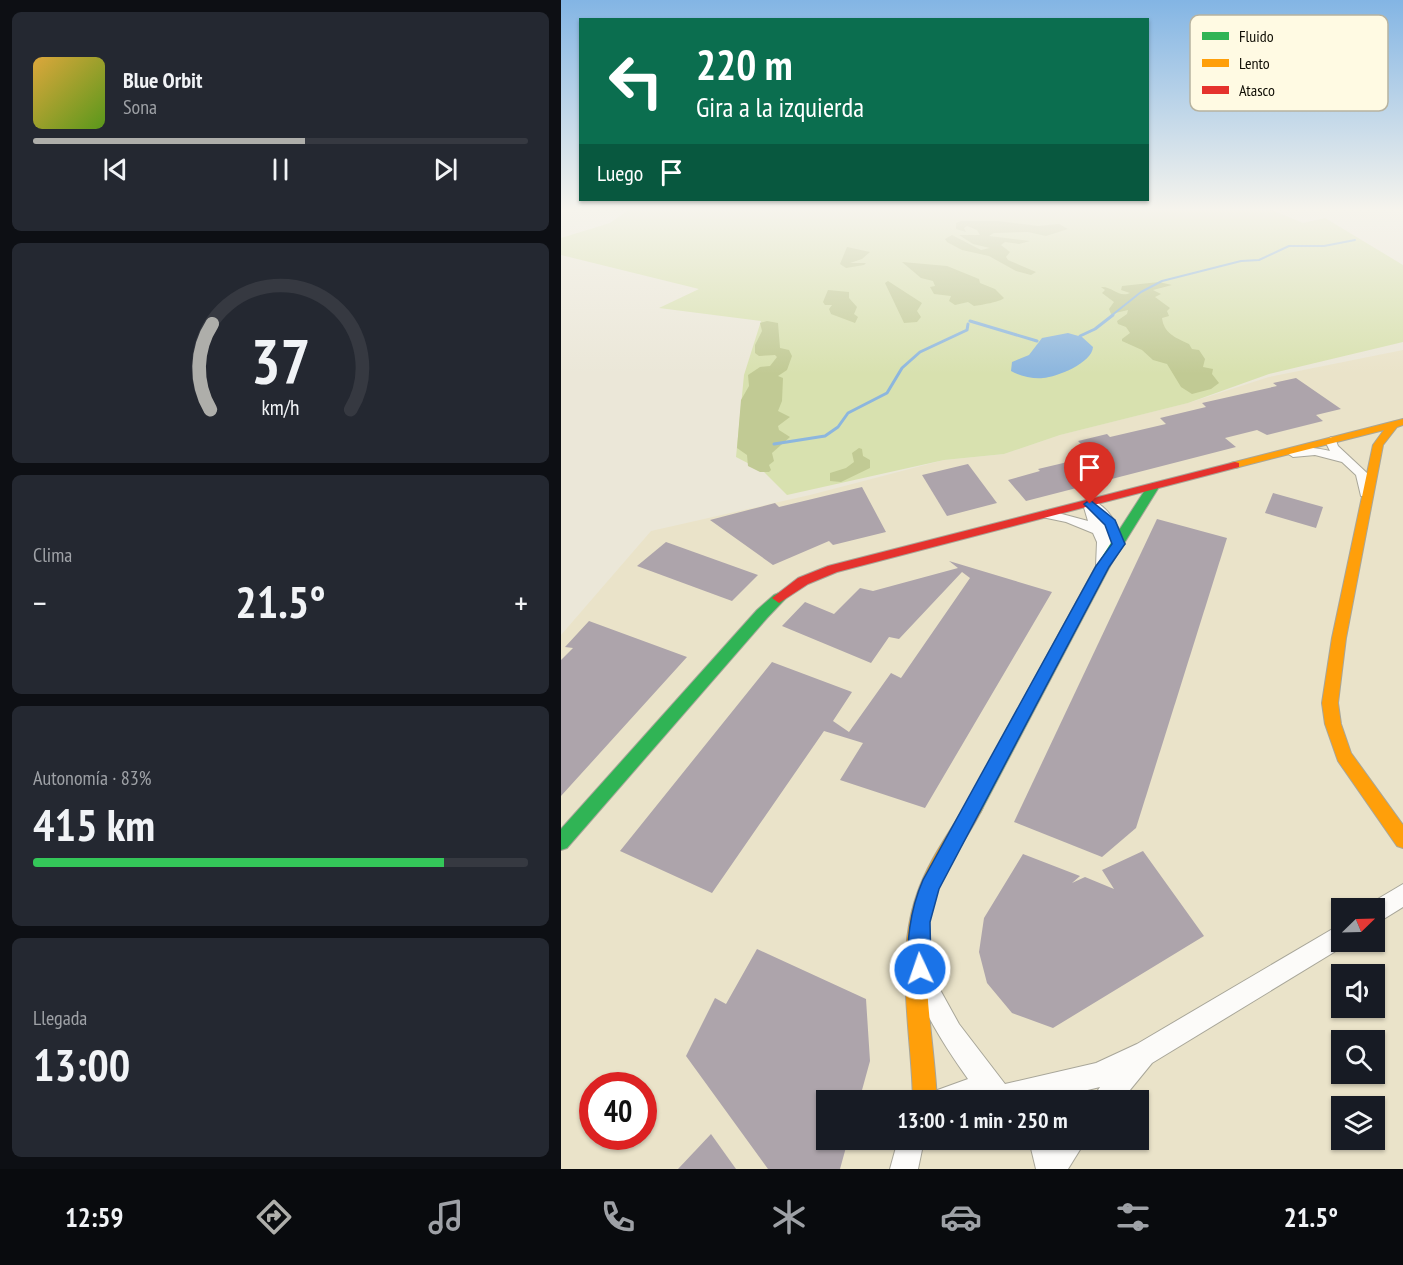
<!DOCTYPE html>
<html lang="es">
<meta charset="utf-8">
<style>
body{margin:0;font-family:"PT Sans Narrow",sans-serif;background:#242831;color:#f1f3f6;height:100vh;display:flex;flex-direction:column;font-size:22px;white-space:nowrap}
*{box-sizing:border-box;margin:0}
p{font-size:20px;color:#9ea1a6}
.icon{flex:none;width:33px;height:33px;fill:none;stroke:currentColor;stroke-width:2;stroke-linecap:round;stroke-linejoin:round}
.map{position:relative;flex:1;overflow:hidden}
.panel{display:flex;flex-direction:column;gap:12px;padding:12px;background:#0d0f14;width:561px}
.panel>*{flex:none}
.guide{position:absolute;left:18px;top:18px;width:570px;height:183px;border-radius:0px;box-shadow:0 2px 4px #0004;background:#0b6e4f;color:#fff;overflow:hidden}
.needle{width:39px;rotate:67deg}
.controls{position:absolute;left:770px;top:898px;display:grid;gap:12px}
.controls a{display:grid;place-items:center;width:54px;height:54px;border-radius:0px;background:#171b24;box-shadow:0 2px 4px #0004;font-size:30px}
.speed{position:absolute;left:18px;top:1072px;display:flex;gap:12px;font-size:30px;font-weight:700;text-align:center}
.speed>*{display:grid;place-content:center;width:78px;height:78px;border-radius:50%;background:#171b24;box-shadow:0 2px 4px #0004;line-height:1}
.speed .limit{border:9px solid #d22;background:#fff;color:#111}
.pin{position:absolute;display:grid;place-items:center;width:51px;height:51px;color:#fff;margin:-62px -26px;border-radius:50% 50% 50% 0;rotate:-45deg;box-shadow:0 0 6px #0007}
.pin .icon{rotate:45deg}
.me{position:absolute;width:66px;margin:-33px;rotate:357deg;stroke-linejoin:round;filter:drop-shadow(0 0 4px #0008)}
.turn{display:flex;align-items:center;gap:21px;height:126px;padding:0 18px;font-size:27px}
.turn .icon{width:78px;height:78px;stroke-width:2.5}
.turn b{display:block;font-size:42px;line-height:51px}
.then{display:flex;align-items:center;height:57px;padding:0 18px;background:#0003;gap:12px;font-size:22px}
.big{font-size:45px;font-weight:700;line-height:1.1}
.panel .tile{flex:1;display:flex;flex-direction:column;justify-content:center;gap:9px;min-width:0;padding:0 21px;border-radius:9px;background:#242831}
.panel .dial{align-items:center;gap:0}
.dial svg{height:156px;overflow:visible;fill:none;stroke:#363941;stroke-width:7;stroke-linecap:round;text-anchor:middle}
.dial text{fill:#f1f3f6;stroke:none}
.song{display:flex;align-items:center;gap:18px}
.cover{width:72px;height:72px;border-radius:9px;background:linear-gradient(135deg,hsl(40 70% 55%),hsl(90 70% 35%))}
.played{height:6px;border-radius:3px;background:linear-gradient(90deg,#aeaeaa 55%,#363941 55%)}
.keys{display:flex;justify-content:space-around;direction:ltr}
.heat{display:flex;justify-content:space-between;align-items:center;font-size:33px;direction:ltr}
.charge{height:9px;border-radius:4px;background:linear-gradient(90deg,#34c759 83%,#363941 0)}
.trip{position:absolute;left:255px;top:1090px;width:333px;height:60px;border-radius:0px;background:#171b24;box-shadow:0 2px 4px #0004;font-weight:700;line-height:60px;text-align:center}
.menu{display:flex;height:96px;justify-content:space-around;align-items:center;background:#090b0e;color:#9ea1a6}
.menu .icon{width:42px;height:42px}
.menu .selected{color:#aeaeaa}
.menu b{font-size:27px;color:#f1f3f6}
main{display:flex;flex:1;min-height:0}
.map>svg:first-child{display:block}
.built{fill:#eae3c9;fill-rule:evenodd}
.green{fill:#d8e1af}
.forest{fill:#c1ca94}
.water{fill:#8cb6de}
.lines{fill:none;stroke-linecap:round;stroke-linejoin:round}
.stream-far1{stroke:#8cb6de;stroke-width:2}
.stream{stroke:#8cb6de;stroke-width:3}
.building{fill:#ada4ab}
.street-casing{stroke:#a8a699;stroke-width:2}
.fast-casing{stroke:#a8a699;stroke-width:2}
.slow-casing{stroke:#a8a699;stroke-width:2}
.jam-casing{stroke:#a8a699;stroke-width:2}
.street{fill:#fcfbf9;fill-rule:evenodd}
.fast{fill:#30b455;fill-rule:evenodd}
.slow{fill:#ff9f0a;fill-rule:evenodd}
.jam{fill:#e5322d;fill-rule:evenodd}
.route{fill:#1a73e8;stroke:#114b97;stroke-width:1.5}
.key{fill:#fffae3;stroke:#b7b3a0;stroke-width:1.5}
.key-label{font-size:16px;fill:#0f0d04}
</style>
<main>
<section class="panel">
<div class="tile">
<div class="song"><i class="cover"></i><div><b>Blue Orbit</b><p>Sona</p></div></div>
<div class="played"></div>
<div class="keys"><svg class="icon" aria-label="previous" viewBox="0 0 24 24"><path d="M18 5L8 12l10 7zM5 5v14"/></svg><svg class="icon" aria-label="pause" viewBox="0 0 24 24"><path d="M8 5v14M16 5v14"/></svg><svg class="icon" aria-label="next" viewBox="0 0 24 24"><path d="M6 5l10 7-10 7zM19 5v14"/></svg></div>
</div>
<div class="tile dial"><svg viewBox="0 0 100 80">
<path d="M14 69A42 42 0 1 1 86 69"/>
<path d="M14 69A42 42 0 0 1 15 25" stroke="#aeaeaa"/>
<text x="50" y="56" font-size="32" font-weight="700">37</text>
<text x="50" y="72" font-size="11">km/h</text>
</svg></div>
<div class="tile"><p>Clima</p>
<div class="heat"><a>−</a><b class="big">21.5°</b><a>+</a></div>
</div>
<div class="tile"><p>Autonomía · 83%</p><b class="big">415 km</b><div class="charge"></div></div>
<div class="tile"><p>Llegada</p><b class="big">13:00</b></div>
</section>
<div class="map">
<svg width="842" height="1169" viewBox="0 0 842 1169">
<rect width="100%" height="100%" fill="#ebe7d8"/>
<path class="built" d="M842 350V1169H0V635L90 531 249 495 383 460 443 454 499 435 627 403 708 377ZM780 909H813V942H780ZM780 975H813V1008H780ZM780 1041H813V1074H780ZM32 1086H82V1137H32ZM266 1101H578V1140H266ZM780 1107H813V1140H780Z"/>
<path class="green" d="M67 210H711L742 223 764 218 842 265V342L708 374 627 403 499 435 443 454 383 460 226 495 202 471 175 457 183 375 200 321 98 308 138 289 0 255V238L49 223Z"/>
<g class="forest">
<path d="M400 221H437L477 226 498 224 507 229 485 236 467 232 433 233 428 236 469 241 458 244 444 242 440 245 449 252 445 257 447 260 475 272 470 275 455 271 428 256 401 250 386 242 384 239 391 235 420 250 429 248 412 244 398 235H419L416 230 406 226 403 228 405 232 395 229V223Z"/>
<path d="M286 247 309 252 301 259 289 263H305L303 265 285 268 279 264Z"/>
<path d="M341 262 386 266 418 279 419 283 434 289 443 298C439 302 420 305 413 306L407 302 394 305 388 301 390 296 373 294 369 287 374 286 372 281 360 278Z"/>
<path d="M327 281 361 303 356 311 360 317 356 322 343 323 324 283Z"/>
<path d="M598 282 611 285 592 290 600 294 594 297 609 308 606 311 608 316 601 318C603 333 613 337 628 344L631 349 638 350 644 359 642 367 652 369 651 374 658 383 650 389 631 394 620 387 606 364 592 360 581 350 561 341V339L569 333 565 327 557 324 556 321 566 314 567 310 550 314 548 309 553 302 541 293 544 290 540 287C551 286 558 298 569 293L560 290 561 286Z"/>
<path d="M267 290 288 292V298L296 307 293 314 297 317 294 323 270 314 268 309 271 305H264L262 302Z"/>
<path d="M206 321 217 323 219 348 228 350 231 356 226 370 217 376 222 378 221 401 217 411 229 417 217 426 218 430 229 437 211 453 213 461 208 465 210 470 208 472H199L187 466 186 455 176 448 180 400 188 386 187 375 199 367 209 366 216 357 214 355 198 356 194 353V345L201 331 199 323Z"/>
<path d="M298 448 301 449 302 456 309 460V468L280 482 269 481V473L285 468 293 462 291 453Z"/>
</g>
<path class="water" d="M507 333 521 337 532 347C531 363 496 377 482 378 472 379 459 376 450 371L451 362 468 355 481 338Z"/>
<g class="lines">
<path class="stream-far1" d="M550 316 580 292 601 281 680 261 698 260 728 246H763L794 240"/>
<g class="stream">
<path d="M409 321 476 341"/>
<path d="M519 336 534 329 552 315"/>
<path d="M213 444 264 436 277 427 287 413 326 393 341 368 359 352 406 330 407 324"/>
</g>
</g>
<g class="building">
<path d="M735 378 780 409 755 415 762 421 706 435 696 430 664 438 675 447 465 501 447 480 479 471 477 469 532 456 517 441 546 434 549 437 605 424 599 418 645 407 641 403 716 386 712 383Z"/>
<path d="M407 464 436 503 386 516 361 475Z"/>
<path d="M301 487 325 532 272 545 268 541 212 565 149 520 214 503 218 507Z"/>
<path d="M712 493 762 507 755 528 704 513Z"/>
<path d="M596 519 666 538 575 828 541 857 453 822Z"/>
<path d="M105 542 197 575 171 601 76 566Z"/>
<path d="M388 561 491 592 364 808 279 780 302 743 263 731 151 893 59 851 211 662 291 692 272 721 288 732 330 673 340 678 409 578 401 572 338 639 328 637 310 663 221 626 244 602 273 614 299 588 312 591 397 568Z"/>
<path d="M28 621 126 657 0 796V660L12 648 4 647Z"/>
<path d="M582 851 643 936 492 1028 451 1013 426 983 418 952 423 918 462 854 519 876 511 883 524 877 553 889 541 870Z"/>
<path d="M196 949 305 999 309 1061 298 1101H266V1140H287L279 1169H207L125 1056 154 998 165 1004Z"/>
<path d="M150 1134 175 1169H117Z"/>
</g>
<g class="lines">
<defs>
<g id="street">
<path d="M770 437 774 438 777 446 807 474 812 493 810 496H800L795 475 781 462 754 455 732 457 726 453C737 445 756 448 769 451L764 441Z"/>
<path d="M529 500C548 505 558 528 564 544L557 549 550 544 549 566 542 571 535 566 536 542 532 533 505 522 481 517 479 514 486 510 527 521 522 504Z"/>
<path d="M842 884V907L813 925V909H804L805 906Z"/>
<path d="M780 924V942L788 943 591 1063 560 1101H530L539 1087 481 1101H367L371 1092 407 1079C388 1052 370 1025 357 994L361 986 369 982 377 986 398 1024 444 1084 535 1063 576 1044Z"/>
<path d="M337 1140H363L357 1169H329Z"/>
<path d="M468 1140H525L507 1169H475Z"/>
</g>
<g id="fast">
<path d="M592 483 598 487 549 566 419 813 413 815 407 813 404 807 407 801 535 566 586 487Z"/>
<path d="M218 593 225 598 206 618 6 848 0 850V829L196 610 213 595Z"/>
</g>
<g id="slow">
<path d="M842 419V425L836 427 822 445 785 638 777 703 780 724 790 753 842 825V848L836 846 777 761 764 724 761 703 771 638 812 445 823 430 674 468 668 465 670 463Z"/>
<path d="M413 799 419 801 422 807C408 837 384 864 374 896 355 961 373 1034 376 1101H352C351 1034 333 959 356 894 367 861 389 832 407 801Z"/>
</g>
<path id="jam" d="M674 462 678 463V467L276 572 247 584 218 603 211 598 237 578 267 566Z"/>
</defs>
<use href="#street" class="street-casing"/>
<use href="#fast" class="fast-casing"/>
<use href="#slow" class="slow-casing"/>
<use href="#jam" class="jam-casing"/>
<use href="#street" class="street"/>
<use href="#fast" class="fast"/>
<use href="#slow" class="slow"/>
<use href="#jam" class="jam"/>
</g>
<linearGradient id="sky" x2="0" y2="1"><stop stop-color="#83b5e4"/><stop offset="0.56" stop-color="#f6f4ed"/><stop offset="1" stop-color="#f6f4ed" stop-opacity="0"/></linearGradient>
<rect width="842" height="374" fill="url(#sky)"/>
<path class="route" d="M529 500 554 520 564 544 548 567 378 889 369 922 370 969 367 976 359 979 352 976C341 950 351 905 362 880L535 566 551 544 544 525 523 504Z"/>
<rect x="629" y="15" width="198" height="96" rx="9" class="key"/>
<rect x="641" y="32" width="27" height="8" fill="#30b455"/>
<rect x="641" y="59" width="27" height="8" fill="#ff9f0a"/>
<rect x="641" y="86" width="27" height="8" fill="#e5322d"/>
<g class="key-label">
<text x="678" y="42">Fluido</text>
<text x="678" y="69">Lento</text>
<text x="678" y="96">Atasco</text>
</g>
</svg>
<div class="controls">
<a><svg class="needle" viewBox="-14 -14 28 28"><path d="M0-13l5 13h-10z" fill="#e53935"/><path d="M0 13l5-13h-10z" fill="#9ea1a6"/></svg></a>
<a><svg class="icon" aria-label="sound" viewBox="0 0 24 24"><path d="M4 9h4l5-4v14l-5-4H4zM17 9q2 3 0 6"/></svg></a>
<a><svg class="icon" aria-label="search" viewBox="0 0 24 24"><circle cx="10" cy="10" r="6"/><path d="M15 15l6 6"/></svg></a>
<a><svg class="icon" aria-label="layers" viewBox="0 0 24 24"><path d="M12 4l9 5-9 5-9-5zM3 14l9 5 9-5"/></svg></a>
</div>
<div class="speed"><div class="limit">40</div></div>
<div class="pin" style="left:529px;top:504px;background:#d93025"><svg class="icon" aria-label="arrive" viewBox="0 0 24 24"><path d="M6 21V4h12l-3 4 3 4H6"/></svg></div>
<svg class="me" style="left:359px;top:969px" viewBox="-20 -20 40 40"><circle r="17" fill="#1a73e8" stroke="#fff" stroke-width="3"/><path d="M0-11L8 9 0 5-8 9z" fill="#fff"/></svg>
<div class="trip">13:00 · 1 min · 250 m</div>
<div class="guide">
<div class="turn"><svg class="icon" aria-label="left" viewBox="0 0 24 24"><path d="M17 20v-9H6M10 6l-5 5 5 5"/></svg><div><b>220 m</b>Gira a la izquierda</div></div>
<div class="then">Luego<svg class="icon" aria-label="arrive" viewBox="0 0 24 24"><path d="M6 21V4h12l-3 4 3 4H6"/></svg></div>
</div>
</div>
</main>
<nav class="menu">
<b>12:59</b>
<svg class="icon selected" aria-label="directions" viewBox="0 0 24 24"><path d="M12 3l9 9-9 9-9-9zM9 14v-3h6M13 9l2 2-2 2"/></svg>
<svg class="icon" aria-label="music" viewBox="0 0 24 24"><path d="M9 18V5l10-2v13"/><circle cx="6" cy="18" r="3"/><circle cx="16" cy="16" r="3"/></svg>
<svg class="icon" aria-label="phone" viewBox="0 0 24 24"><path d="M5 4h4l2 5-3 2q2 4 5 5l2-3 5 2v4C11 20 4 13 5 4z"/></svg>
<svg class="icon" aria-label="climate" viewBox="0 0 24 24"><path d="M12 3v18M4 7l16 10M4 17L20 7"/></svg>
<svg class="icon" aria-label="car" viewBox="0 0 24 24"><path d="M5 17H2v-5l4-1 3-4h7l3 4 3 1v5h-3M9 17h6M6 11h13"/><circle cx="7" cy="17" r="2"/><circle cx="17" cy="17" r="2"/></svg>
<svg class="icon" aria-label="filters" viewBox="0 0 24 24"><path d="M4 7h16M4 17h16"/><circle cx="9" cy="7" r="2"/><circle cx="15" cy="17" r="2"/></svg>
<b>21.5°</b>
</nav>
